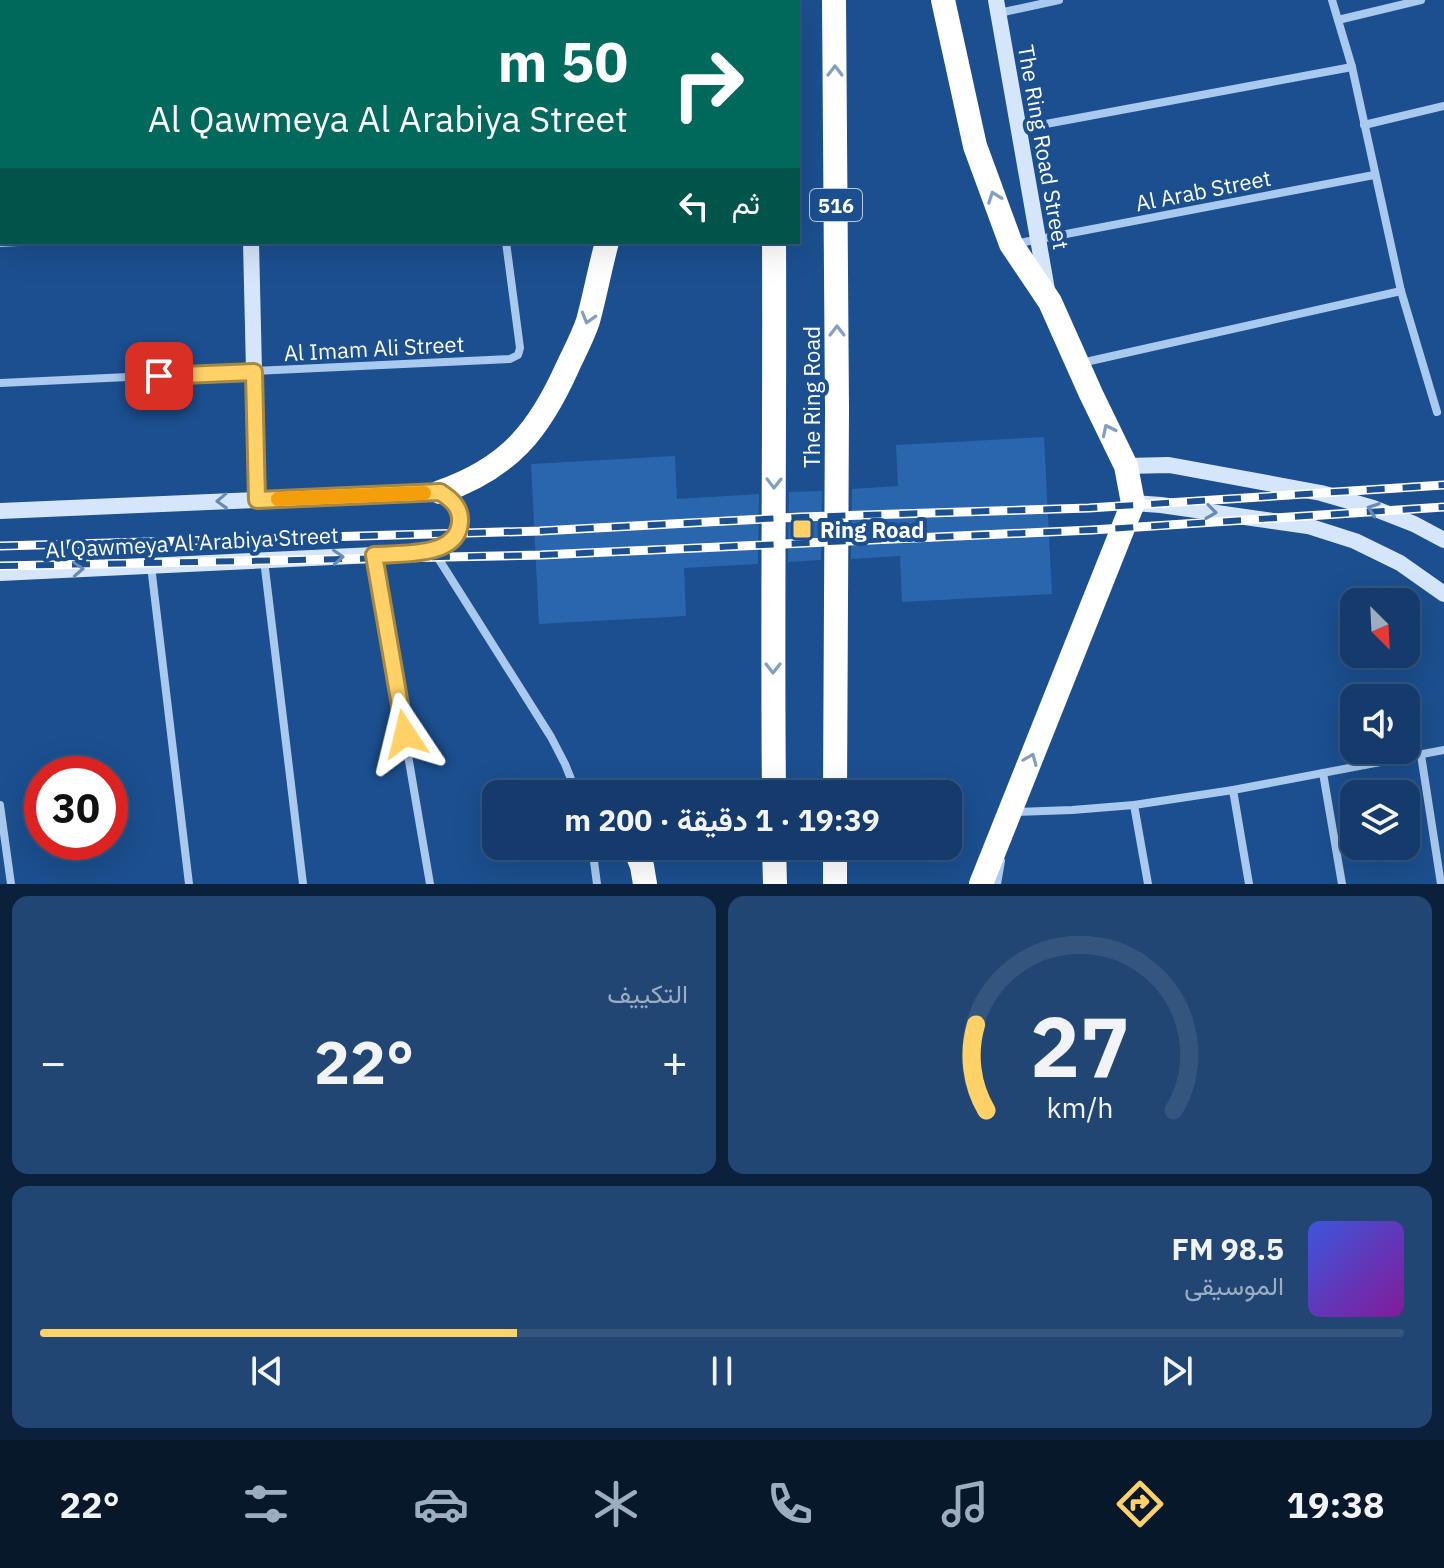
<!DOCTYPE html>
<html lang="ar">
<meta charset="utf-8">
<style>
body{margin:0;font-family:"IBM Plex Sans",Vazirmatn,sans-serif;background:#214673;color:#f1f3f6;direction:rtl;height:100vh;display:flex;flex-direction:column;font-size:30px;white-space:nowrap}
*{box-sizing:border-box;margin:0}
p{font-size:26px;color:#9dadc1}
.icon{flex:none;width:44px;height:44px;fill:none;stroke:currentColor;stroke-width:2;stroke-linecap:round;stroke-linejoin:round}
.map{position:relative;height:884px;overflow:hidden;direction:ltr}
.drawer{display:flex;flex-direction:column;gap:12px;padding:12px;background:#0b203b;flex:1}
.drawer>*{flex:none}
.top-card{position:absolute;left:0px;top:0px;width:800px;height:244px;box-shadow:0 8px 32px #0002,0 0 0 2px #33557e;direction:rtl;background:#00695c;color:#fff;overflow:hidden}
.needle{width:52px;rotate:156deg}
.controls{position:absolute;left:1340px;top:588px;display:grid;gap:16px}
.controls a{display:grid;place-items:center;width:80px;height:80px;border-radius:16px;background:#143b6b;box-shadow:0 8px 32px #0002,0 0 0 2px #33557e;font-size:40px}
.speed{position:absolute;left:24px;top:756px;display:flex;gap:16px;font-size:40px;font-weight:700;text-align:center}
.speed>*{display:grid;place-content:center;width:104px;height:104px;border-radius:50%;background:#143b6b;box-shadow:0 8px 32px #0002,0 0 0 2px #33557e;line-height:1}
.speed .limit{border:12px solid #d22;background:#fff;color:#111}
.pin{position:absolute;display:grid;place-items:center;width:68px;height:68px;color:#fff;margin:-34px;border-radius:16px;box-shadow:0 4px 12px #0006}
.me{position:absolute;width:88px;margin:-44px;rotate:350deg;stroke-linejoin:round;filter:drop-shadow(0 0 6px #0008)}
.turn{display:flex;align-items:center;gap:28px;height:168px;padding:0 40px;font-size:36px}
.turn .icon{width:104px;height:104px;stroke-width:2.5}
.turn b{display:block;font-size:56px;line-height:68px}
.then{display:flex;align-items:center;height:76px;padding:0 40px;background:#0003;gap:16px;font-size:30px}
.big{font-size:60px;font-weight:700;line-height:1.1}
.drawer .widget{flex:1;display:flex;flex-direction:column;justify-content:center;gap:12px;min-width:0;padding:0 28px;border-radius:16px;background:#214673}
.drawer .dial{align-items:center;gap:0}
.dial svg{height:208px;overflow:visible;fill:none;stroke:#33557e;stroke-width:7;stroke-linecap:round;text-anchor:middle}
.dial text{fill:#f1f3f6;stroke:none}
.song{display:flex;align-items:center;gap:24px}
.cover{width:96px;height:96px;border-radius:12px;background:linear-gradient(135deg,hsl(230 70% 55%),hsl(290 70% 35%))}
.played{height:8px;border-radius:4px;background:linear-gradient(90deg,#ffd166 35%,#33557e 35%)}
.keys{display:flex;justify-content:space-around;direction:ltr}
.heat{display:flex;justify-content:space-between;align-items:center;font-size:44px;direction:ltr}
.drawer .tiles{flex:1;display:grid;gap:12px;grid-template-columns:1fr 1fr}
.widget:last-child{grid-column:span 2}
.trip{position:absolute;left:482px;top:780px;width:480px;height:80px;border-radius:16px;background:#143b6b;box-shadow:0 8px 32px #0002,0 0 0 2px #33557e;font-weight:700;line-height:80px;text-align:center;direction:rtl}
.menu{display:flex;height:128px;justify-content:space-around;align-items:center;background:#08182b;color:#9dadc1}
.menu .icon{width:56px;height:56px}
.menu .active{color:#ffd166}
.menu b{font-size:36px;color:#f1f3f6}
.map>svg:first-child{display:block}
.building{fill:#2a66ad}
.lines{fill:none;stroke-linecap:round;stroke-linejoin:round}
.street{stroke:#a9c9ee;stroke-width:8}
.secondary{stroke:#d6e6fa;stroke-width:16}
.highway{stroke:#fff;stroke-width:24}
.rail-casing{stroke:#fff;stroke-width:9}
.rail{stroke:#1b4f8f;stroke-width:6;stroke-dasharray:18;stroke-linecap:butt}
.oneway{stroke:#829ec1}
.oneway2{stroke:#668bba}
.route-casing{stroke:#a68842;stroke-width:20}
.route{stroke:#ffd166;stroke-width:14}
.slow{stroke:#f59e0b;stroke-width:14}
.poi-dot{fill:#ffd166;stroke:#1b4f8f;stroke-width:3}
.labels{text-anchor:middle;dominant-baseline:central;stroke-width:8;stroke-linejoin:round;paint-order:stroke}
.shield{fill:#1b4f8f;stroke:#bbcadd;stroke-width:2}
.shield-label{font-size:20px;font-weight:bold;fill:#fff}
.street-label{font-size:22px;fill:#fff;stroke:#1b4f8f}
.poi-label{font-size:22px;font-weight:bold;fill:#fff;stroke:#1b4f8f;text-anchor:start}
</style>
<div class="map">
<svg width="1444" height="884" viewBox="0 0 1444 884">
<rect width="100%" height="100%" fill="#1b4f8f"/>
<g class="building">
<path d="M1044 437 1052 594 902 602 900 556 851 559 852 489 898 486 896 445Z"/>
<path d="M675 456 677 499 759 494 758 564 684 568 686 616 539 624 531 464Z"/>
<path d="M822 491 821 560 788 562 789 492Z"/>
</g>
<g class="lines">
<g class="street">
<path d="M458 0 459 2"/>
<path d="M1332 0 1352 67 1401 291 1437 412"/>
<path d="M999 13 1059 0"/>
<path d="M1338 20 1421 0"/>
<path d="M0 114H2"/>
<path d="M1364 125 1444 106"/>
<path d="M1019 129 1352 67"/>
<path d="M0 243 18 242"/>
<path d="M1014 244 1374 175"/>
<path d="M1081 363 1401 291"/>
<path d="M0 383 510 359 518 355 520 348 506 242"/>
<path d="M433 550 551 737 565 764 577 794"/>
<path d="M374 556 430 884"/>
<path d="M264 560 303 884"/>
<path d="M151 566 189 884"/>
<path d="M1421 755 1441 884"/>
<path d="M1323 773 1342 884"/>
<path d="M1233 790 1249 884"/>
<path d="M0 805 11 884"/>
<path d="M1134 805 1148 884"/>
<path d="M1014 812 1072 810 1134 805 1233 790 1444 750"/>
<path d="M592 846 597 884"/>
<path d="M997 884 1001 861"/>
</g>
<g class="secondary">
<path d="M245 0V2"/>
<path d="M996 0 1047 290"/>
<path d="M251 242 257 500"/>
<path d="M1126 466 1169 465 1321 493 1373 508 1414 524 1444 540"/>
<path d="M1133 503 1161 505 1308 526 1355 541 1400 563 1444 594"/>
<path d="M0 511 440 492C451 499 461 507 460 522 458 558 400 553 374 555L0 573"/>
</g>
<g class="highway">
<path d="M773 0V2"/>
<path d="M834 0 837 409 835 794"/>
<path d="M943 0 975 146 1011 244 1050 302 1091 394 1126 466 1133 503 981 884"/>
<path d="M663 2V0"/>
<path d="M440 492C509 468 539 431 568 366 575 351 583 336 588 321 595 295 600 268 607 242"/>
<path d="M774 794C772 610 775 426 774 242"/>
<path d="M634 846 642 866 645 884"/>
<path d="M774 846 775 884"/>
<path d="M835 884V846"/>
</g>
<defs>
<g id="rail">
<path d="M0 546 540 531 801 517 1089 508 1444 485"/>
<path d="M0 566 541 555 1092 530 1444 507"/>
</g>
</defs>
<use href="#rail" class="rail-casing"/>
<use href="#rail" class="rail"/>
</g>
<defs><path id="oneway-chevron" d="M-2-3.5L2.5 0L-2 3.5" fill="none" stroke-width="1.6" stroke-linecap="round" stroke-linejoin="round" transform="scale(2)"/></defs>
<g class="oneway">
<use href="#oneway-chevron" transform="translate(835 71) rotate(-90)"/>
<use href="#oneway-chevron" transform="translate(994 197) rotate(-110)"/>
<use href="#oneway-chevron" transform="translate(588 318) rotate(106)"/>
<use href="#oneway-chevron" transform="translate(837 331) rotate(-90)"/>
<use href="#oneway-chevron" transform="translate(1108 430) rotate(-116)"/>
<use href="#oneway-chevron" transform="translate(774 483) rotate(91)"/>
<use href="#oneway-chevron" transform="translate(773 668) rotate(90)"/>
<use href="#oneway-chevron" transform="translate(1031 759) rotate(-68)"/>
</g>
<g class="oneway2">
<use href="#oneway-chevron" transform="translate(222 501) rotate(178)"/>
<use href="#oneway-chevron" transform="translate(1373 509) rotate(-161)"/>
<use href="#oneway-chevron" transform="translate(1211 512) rotate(8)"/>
<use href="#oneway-chevron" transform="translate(338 557) rotate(-3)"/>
<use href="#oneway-chevron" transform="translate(78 569) rotate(-3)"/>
</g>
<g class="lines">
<defs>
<path id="route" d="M159 376 254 372 257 500 440 492C451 499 461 507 460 522 458 558 400 553 374 555L405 734"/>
</defs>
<use href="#route" class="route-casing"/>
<use href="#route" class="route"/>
<path class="slow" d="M278 499 424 493"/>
</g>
<rect class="poi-dot" x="792" y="519" width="20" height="20" rx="4"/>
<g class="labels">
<rect class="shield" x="810" y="189" width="52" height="32" rx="6"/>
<g class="shield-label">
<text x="836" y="205">516</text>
</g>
<g class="street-label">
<text transform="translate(1044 147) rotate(80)">The Ring Road Street</text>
<text transform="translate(1203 190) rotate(-11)">Al Arab Street</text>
<text transform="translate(374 348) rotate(-3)">Al Imam Ali Street</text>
<text transform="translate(811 397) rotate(-90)">The Ring Road</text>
<text transform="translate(192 542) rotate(-3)">Al Qawmeya Al Arabiya Street</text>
</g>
<g class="poi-label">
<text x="820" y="529">Ring Road</text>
</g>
</g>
</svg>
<div class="controls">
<a><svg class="needle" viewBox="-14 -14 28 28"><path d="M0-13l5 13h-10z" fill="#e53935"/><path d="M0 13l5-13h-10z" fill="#9dadc1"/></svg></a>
<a><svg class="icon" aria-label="sound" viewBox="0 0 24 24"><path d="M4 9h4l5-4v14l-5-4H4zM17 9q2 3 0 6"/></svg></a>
<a><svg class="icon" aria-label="layers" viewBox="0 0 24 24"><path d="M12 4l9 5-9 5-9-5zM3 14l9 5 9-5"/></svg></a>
</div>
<div class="speed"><div class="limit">30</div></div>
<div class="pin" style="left:159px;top:376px;background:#d93025"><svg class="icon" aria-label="arrive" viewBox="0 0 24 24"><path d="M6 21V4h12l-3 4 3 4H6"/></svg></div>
<svg class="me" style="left:405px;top:734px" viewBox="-20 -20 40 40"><path d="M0-17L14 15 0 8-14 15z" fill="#ffd166" stroke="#fff" stroke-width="4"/></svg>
<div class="trip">19:39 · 1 دقيقة · 200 m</div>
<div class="top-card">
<div class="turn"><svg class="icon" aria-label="right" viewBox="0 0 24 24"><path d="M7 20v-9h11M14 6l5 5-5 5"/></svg><div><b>50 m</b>Al Qawmeya Al Arabiya Street</div></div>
<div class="then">ثم<svg class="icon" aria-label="left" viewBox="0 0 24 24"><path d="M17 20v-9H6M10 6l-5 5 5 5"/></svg></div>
</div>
</div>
<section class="drawer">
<div class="tiles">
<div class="widget dial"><svg viewBox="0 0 100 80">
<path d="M14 69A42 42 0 1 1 86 69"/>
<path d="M14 69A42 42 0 0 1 10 36" stroke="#ffd166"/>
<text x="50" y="56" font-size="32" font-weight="700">27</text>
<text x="50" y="72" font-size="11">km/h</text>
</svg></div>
<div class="widget"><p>التكييف</p>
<div class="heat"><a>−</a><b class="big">22°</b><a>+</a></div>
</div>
<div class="widget">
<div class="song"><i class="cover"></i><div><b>98.5 FM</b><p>الموسيقى</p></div></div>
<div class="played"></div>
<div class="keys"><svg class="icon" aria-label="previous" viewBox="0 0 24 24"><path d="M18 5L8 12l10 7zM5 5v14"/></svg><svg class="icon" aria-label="pause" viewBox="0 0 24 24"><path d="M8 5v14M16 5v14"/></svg><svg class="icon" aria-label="next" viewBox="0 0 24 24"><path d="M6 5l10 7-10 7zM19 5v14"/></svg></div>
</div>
</div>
</section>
<nav class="menu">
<b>19:38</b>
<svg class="icon active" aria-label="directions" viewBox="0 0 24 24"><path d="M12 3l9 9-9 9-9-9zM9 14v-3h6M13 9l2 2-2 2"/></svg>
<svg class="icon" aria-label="music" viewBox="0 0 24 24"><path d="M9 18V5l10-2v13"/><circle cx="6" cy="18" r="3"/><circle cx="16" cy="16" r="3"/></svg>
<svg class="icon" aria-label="phone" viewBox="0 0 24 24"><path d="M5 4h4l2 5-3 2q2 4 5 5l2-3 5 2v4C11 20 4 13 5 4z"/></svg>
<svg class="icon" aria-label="climate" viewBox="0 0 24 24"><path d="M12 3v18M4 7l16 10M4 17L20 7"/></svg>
<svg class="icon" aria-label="car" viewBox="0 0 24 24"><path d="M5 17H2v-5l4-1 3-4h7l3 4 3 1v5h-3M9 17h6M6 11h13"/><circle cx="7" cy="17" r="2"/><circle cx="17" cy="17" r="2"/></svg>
<svg class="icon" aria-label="filters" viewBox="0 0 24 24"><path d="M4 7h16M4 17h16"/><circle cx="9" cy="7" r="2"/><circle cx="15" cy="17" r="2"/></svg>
<b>22°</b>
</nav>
